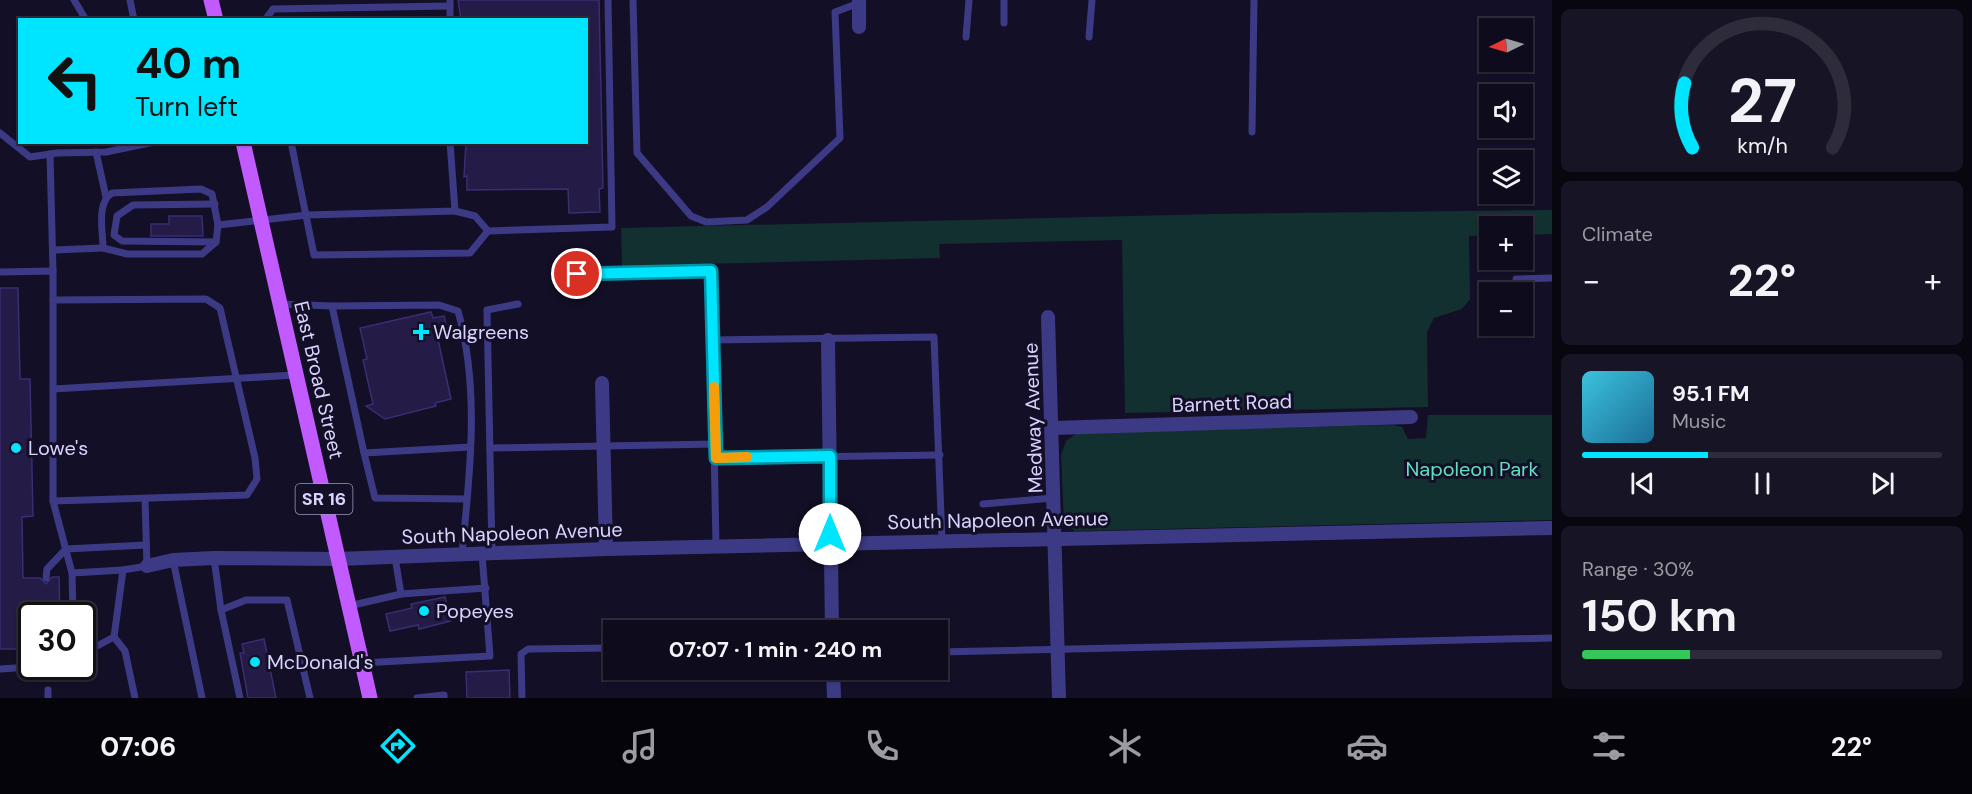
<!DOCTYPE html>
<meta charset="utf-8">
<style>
body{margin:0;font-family:"DM Sans",sans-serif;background:#171425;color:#f1f3f6;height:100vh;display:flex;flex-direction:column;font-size:22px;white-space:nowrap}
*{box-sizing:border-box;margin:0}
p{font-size:20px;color:#9b9ba3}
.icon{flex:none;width:33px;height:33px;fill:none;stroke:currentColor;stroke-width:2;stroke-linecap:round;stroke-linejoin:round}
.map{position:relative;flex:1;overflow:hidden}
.sheet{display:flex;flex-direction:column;gap:9px;padding:9px;background:#08060f;width:420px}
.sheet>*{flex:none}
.top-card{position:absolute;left:18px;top:18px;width:570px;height:126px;border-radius:0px;box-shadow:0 2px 4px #0004,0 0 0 2px #2e2b3b;background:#00e5ff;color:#111;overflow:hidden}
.needle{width:39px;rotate:265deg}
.fabs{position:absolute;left:1479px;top:18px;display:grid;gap:12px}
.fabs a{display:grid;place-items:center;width:54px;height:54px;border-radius:0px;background:#0e0b1c;box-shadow:0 2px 4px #0004,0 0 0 2px #2e2b3b;font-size:30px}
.speed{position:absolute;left:18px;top:602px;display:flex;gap:12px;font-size:30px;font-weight:700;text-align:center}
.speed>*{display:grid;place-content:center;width:78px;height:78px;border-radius:50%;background:#0e0b1c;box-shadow:0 2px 4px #0004,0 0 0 2px #2e2b3b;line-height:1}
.speed .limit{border:3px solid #111;border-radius:9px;background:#fff;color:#111}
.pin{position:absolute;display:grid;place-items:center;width:51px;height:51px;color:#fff;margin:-26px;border:3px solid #fff;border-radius:50%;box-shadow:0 2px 6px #0007}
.me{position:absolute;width:66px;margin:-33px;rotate:0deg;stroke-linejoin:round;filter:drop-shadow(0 0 4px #0008)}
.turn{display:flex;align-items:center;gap:21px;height:126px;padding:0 18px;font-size:27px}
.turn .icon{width:78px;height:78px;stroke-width:2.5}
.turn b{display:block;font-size:42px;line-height:51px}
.big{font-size:45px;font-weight:700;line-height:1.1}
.sheet .card{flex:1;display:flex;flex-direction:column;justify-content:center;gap:9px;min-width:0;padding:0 21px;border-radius:9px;background:#171425}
.sheet .dial{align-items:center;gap:0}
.dial svg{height:156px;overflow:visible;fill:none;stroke:#2e2b3b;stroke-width:7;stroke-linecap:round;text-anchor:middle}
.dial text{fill:#f1f3f6;stroke:none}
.song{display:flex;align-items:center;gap:18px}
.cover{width:72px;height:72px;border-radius:9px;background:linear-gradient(135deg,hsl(190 70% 55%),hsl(200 70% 35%))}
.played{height:6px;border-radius:3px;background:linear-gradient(90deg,#00e5ff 35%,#2e2b3b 35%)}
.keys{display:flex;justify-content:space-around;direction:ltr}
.heat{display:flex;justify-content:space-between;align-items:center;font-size:33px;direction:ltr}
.charge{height:9px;border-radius:4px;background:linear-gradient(90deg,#34c759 30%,#2e2b3b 0)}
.trip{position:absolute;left:603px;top:620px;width:345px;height:60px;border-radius:0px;background:#0e0b1c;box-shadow:0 2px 4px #0004,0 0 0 2px #2e2b3b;font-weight:700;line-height:60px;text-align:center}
.menu{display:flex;height:96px;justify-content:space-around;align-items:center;background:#06040b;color:#9b9ba3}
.menu .icon{width:42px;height:42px}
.menu .selected{color:#00e5ff}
.menu b{font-size:27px;color:#f1f3f6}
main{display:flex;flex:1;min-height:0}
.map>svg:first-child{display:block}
.green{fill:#12302f}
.building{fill:#241b47;stroke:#3b2d73;stroke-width:1.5}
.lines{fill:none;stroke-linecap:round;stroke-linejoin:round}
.service{stroke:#3d3a85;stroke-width:7}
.minor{stroke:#3d3a85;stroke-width:14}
.primary{stroke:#c25bff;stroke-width:15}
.route-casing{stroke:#0095a6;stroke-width:15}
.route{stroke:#00e5ff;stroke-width:10}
.slow{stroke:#f59e0b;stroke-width:10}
.poi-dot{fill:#00e5ff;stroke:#130f26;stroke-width:2}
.labels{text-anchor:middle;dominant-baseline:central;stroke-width:6;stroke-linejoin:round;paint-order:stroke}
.shield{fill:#130f26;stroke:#9e99be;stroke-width:1.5}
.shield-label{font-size:18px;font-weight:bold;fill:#d9d4ff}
.poi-label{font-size:20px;fill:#d9d4ff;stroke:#130f26;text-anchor:start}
.street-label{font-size:20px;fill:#d9d4ff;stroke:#130f26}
.park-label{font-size:20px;fill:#5fe0c0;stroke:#130f26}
</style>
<main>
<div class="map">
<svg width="1552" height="698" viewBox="0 0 1552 698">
<rect width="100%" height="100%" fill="#130f26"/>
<g class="green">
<path d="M1552 210V234L1523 235 1522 226H1490L1489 235 1469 236 1470 299 1462 309 1434 318 1427 332 1428 407 1125 413 1122 240 939 244 940 258 622 266 621 228 1214 214Z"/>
<path d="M1428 415H1552V520L1075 531 1064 523 1061 455 1066 441 1077 433 1393 425 1402 427 1408 439 1426 438Z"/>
</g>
<g class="building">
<path d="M458 0H599L603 188 599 189 600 212 569 213 568 189 467 190V176L464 177 466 142H586V20H461Z"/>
<path d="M169 216H202L203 236H151V224H169Z"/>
<path d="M0 288H18L20 379H30L33 516 22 517 23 578H40L46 584 52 577H59L60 615H32V628L24 629V649H0Z"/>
<path d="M431 312 433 318 444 316 448 332 437 335 451 399 435 403 436 406 385 419 366 406 373 404 363 360 367 359 360 328Z"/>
<path d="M445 597 451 621 419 629 418 625 390 631 386 614 412 608 411 604Z"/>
<path d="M264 639 276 698H248L240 653H244L242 644Z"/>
<path d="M509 670 510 698H467L466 672Z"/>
</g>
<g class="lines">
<g class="service">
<path d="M74 0 86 20"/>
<path d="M130 0 134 20"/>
<path d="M633 0 637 153 691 216 706 222 747 220 767 207 840 138 835 12 859 3"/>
<path d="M265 20 273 9 450 6"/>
<path d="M450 20V0"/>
<path d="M1004 23V0"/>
<path d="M966 37 969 0"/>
<path d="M1089 37 1092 0"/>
<path d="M1252 132 1254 0"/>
<path d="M0 133 30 157 57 153 106 152 154 142"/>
<path d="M291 142 314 255 470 253 488 231"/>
<path d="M96 152 106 197"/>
<path d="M50 154 53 271"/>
<path d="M201 189 212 194 218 225 216 242 202 254H127L103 248C103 231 96 203 112 193Z"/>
<path d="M215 204 133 205 117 216 114 235 122 241 216 242"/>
<path d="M455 211 475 216 488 231 612 227 608 0"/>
<path d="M218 225 307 215 455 211 450 142"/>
<path d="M54 250 103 248"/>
<path d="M0 272 53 271V501L72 573 73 615"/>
<path d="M577 275 711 271 712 340"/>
<path d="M1516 279 1552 278"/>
<path d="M53 300 206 299 220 308 255 458 257 479 247 495 53 501"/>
<path d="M280 304 332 306 364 453 470 447"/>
<path d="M332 306 439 305 458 311C480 388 470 474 462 553"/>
<path d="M53 389 295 375"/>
<path d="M490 448 716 444"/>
<path d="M364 453 375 498 467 499"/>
<path d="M716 458 940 455"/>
<path d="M983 504 1053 498"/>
<path d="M716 546 712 340 934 337 942 541"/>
<path d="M492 552 487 310 518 304"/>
<path d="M214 558 221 610 240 698"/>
<path d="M173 560 202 698"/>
<path d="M72 573 123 570"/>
<path d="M46 578 47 569 66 549 146 545"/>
<path d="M401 594 486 588"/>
<path d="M349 606 401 594 395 557"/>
<path d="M221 610 246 600H287L310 698"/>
<path d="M114 637 125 651 135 698"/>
<path d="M938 652 1552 638"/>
<path d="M82 654 114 637 123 570 147 566 145 499"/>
<path d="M362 663 490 656 482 554"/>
<path d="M0 669 46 666"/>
<path d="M48 690V698"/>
<path d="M417 698 444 695V698"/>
<path d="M522 698 521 654 528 649 614 648"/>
</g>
<g class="minor">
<path d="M859 0V27"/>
<path d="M1048 317 1059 698"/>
<path d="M828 340 832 630"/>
<path d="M602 383 606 549"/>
<path d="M1053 428 1411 417"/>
<path d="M147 566 173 560 214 558 337 559 606 549 1552 528"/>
<path d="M833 669 834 698"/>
</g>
<g class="primary">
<path d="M211 0 216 20"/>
<path d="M243 142 370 698"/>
</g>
</g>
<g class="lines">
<defs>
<path id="route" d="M577 274 711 271 716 458 830 456V534"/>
</defs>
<use href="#route" class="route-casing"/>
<use href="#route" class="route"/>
<path class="slow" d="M714 387 716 458 747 457"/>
</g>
<g class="poi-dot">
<path d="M418 323h6v6h6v6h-6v6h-6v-6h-6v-6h6z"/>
<circle cx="16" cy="448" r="6"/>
<circle cx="424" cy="611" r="6"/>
<circle cx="255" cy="662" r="6"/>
</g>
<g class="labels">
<rect class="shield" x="295.5" y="484" width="57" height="30" rx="4.5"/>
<g class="shield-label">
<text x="324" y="499">SR 16</text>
</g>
<g class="poi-label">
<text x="433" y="332">Walgreens</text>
<text x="28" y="448">Lowe's</text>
<text x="436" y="611">Popeyes</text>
<text x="267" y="662">McDonald's</text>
</g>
<g class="street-label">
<text transform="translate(319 380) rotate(77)">East Broad Street</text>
<text transform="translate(1232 403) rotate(-2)">Barnett Road</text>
<text transform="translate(1033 418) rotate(-92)">Medway Avenue</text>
<text transform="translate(998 520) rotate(-1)">South Napoleon Avenue</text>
<text transform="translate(512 533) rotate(-2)">South Napoleon Avenue</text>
</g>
<g class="park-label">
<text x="1472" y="469">Napoleon Park</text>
</g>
</g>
</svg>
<div class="fabs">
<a><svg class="needle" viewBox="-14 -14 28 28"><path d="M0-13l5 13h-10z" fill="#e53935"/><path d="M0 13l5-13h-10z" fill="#9b9ba3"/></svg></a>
<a><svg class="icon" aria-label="sound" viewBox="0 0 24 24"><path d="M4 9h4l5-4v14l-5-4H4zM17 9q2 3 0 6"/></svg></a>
<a><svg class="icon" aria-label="layers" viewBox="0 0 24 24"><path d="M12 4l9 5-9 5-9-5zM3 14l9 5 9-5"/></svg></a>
<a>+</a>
<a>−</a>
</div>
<div class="speed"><div class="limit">30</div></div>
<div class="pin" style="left:577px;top:274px;background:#d93025"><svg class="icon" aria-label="arrive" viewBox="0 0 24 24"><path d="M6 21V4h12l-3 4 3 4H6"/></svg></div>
<svg class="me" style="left:830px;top:534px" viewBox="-20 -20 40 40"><circle r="19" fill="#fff"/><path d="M0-13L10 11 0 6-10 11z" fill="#00e5ff"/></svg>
<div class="trip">07:07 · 1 min · 240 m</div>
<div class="top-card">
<div class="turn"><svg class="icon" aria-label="left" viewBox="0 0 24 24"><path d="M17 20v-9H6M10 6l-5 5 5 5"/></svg><div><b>40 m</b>Turn left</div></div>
</div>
</div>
<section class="sheet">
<div class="card dial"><svg viewBox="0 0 100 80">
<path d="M14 69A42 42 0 1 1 86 69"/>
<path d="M14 69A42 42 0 0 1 10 36" stroke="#00e5ff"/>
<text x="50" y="56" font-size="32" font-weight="700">27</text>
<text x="50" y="72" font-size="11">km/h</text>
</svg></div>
<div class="card"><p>Climate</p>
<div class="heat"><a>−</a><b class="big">22°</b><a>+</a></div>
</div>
<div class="card">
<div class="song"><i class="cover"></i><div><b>95.1 FM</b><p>Music</p></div></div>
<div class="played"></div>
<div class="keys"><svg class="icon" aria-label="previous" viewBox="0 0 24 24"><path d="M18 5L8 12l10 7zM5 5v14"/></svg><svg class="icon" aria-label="pause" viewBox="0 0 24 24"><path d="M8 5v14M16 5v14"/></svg><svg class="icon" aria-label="next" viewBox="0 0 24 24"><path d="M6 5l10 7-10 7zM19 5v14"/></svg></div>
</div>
<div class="card"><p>Range · 30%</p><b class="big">150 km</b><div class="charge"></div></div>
</section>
</main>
<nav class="menu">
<b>07:06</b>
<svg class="icon selected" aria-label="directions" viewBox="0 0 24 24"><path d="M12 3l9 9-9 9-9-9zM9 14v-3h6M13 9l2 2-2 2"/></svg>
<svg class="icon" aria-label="music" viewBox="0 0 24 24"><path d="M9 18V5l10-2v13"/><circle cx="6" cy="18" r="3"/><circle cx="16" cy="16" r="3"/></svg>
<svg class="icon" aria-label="phone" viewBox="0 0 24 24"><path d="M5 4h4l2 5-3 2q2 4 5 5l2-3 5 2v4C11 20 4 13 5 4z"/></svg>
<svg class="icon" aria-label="climate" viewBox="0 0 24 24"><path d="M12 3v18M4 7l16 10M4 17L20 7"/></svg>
<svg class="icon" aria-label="car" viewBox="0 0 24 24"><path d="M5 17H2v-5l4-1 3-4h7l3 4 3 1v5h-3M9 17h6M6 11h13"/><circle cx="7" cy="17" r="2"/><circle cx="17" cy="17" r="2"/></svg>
<svg class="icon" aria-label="filters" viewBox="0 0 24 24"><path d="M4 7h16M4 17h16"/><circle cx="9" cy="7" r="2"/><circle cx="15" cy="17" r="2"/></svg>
<b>22°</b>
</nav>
